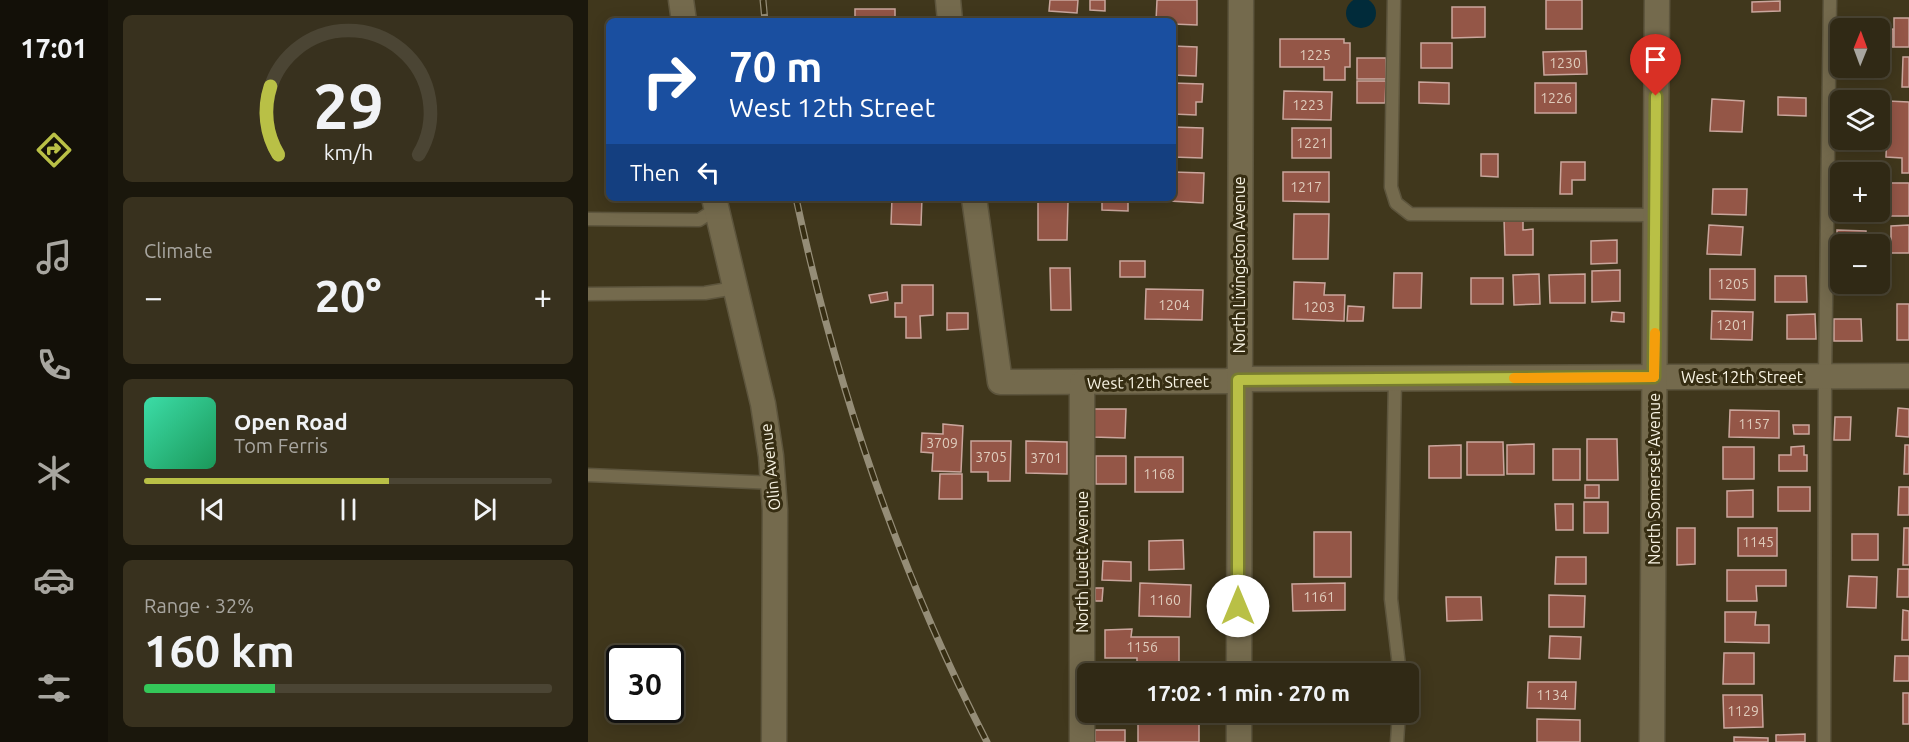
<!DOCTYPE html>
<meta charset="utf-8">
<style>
body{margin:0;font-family:Ubuntu,sans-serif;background:#38311e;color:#f1f3f6;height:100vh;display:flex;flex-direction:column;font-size:22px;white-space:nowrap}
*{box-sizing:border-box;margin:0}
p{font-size:20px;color:#a8a6a0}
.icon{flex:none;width:33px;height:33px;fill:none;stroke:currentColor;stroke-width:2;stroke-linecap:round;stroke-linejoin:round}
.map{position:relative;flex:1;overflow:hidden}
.side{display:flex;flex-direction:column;gap:15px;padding:15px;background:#1a170c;width:480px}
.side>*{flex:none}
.banner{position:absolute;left:18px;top:18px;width:570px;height:183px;border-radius:9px;box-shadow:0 3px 15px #0003,0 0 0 2px #4b4534;background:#1a4fa0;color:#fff;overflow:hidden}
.needle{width:39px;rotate:1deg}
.controls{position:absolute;left:1242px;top:18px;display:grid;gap:12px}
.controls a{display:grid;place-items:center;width:60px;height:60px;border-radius:9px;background:#302915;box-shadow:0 3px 15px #0003,0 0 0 2px #4b4534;font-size:30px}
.speed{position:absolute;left:18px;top:645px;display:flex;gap:12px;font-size:30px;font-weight:700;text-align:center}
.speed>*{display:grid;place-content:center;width:78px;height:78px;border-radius:50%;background:#302915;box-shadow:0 3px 15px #0003,0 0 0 2px #4b4534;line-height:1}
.speed .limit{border:3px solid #111;border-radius:9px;background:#fff;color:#111}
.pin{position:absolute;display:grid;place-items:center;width:51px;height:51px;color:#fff;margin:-62px -26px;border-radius:50% 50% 50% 0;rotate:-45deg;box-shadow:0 0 6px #0007}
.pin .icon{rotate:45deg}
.me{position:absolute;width:66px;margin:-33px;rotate:0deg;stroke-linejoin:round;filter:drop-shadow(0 0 4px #0008)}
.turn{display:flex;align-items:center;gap:21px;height:126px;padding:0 24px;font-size:27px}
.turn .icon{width:78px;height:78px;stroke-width:2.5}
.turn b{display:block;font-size:42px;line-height:51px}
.then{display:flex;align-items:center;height:57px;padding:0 24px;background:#0003;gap:12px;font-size:22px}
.big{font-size:45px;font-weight:700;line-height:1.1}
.side .tile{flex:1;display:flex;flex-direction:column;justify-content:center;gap:9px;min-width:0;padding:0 21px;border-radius:9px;background:#38311e}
.side .dial{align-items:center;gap:0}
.dial svg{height:156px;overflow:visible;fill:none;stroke:#4b4534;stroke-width:7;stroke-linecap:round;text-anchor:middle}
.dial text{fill:#f1f3f6;stroke:none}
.song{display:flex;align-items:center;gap:18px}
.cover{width:72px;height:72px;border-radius:9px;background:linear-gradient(135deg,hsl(160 70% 55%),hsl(150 70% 35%))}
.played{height:6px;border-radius:3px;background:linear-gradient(90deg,#b9c046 60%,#4b4534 60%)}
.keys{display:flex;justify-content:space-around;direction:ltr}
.heat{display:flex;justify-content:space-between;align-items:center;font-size:33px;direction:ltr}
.charge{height:9px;border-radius:4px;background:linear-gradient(90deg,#34c759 32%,#4b4534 0)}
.trip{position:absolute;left:489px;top:663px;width:342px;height:60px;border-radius:9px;background:#302915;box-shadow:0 3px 15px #0003,0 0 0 2px #4b4534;font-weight:700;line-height:60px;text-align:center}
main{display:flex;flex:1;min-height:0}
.menu{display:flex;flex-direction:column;width:108px;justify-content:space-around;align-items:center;background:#131008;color:#a8a6a0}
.menu .icon{width:42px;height:42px}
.menu .current{color:#b9c046}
.menu b{font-size:27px;color:#f1f3f6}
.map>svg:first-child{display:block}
.water{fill:#012b3a}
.building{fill:#945647;stroke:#caa69d;stroke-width:1.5}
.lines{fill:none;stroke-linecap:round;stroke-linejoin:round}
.lane-casing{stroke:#5d553d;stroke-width:15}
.street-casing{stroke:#5d553d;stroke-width:27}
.lane{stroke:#746a4d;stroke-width:12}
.street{stroke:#746a4d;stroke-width:24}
.rail-casing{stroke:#958d77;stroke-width:7}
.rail{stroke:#362d12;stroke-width:4.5;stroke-dasharray:14;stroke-linecap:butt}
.route-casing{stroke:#787d2e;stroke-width:15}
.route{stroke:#b9c046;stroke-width:10}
.slow{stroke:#f59e0b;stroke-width:10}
.labels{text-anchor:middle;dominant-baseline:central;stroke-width:6;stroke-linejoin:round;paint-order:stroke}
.number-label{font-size:14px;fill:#dfccbc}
.street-label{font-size:16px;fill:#f8f3e3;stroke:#362d12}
</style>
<main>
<nav class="menu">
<b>17:01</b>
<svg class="icon current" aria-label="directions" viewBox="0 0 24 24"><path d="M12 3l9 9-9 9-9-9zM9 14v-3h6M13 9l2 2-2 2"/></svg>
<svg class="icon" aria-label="music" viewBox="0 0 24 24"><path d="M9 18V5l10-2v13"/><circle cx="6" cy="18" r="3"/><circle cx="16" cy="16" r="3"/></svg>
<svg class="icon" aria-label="phone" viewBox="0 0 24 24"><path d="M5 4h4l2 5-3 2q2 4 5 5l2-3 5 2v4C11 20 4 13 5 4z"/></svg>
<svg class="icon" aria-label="climate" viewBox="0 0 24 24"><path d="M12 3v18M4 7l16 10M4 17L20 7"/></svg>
<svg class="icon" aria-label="car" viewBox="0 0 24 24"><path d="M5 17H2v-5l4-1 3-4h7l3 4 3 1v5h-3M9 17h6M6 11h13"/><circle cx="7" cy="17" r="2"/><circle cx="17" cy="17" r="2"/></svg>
<svg class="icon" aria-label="filters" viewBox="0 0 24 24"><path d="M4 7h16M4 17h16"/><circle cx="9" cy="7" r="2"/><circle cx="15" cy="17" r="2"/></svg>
</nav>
<section class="side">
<div class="tile dial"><svg viewBox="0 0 100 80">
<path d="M14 69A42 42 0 1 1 86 69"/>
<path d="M14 69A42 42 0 0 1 10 34" stroke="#b9c046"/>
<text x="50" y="56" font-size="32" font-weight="700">29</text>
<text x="50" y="72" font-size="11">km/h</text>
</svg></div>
<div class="tile"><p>Climate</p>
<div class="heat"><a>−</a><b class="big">20°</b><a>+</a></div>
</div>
<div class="tile">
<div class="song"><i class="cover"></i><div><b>Open Road</b><p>Tom Ferris</p></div></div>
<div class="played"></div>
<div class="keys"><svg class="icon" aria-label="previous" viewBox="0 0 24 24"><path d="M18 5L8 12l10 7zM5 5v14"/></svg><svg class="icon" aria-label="pause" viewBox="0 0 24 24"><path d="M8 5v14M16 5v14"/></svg><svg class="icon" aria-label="next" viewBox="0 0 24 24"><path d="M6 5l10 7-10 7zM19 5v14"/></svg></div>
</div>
<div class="tile"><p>Range · 32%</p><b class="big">160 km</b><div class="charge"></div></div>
</section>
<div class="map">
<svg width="1321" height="742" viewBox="0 0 1321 742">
<rect width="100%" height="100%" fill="#40371c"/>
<circle class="water" cx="773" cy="13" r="15"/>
<g class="building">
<path d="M462 0H490L489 13 461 11Z"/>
<path d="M502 0H517V11L502 10Z"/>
<path d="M569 0H609V25L585 24V21H568Z"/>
<rect x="958" y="0" width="36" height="29"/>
<path d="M1192 1V11L1164 12V2Z"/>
<path d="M864 7H897V37L864 38Z"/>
<rect x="267" y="9" width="40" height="12"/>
<rect x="1306" y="18" width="15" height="29"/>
<path d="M1305 29V47H1292V30Z"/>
<path d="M692 39H756V43H762V67H757V80H736V67H692Z"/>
<rect x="833" y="43" width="31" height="25"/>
<path d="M585 46 609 47 608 76 585 75Z"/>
<path d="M998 51 999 74 956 75 955 52Z"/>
<path d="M1315 57H1321V87H1314Z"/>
<rect x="769" y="58" width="29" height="21"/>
<path d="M769 81H798L797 103H769Z"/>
<path d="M831 82 861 83V104L831 103Z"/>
<path d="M585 83 615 84 614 102H608V115L585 114Z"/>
<rect x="947" y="83" width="41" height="30"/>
<path d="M696 91 744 92 743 120 695 119Z"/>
<path d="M1190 97 1218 98V116L1190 115Z"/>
<path d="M1124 99 1156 101 1154 132 1122 131Z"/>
<path d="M1300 101 1321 102V173H1314V158L1298 157Z"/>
<path d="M585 127 615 128 614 158 585 157Z"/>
<rect x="704" y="128" width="39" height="30"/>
<path d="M893 154H910V177L893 176Z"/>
<path d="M973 162H997V180H984V194H972Z"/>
<path d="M585 172 616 173 615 203 564 200V198H585Z"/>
<path d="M695 172H741V202L695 201Z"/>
<rect x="1300" y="183" width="21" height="33"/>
<path d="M1125 189H1159L1158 215 1124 214Z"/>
<path d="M304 198H334L333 225 303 224Z"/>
<path d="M514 198H540V211L514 210Z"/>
<path d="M450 201 480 202 479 240H450Z"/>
<path d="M706 214H741L740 259H705Z"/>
<path d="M916 218H935V230L945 229V255H917Z"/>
<path d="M1121 225 1155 227 1153 255 1119 254Z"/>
<path d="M1321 225V253H1303V226Z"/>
<path d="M1249 230 1278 231V244H1252V257H1249Z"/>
<path d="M1029 240V263L1003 264V241Z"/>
<rect x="532" y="261" width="25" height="16"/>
<path d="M462 268H482L483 310H463Z"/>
<path d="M1122 269H1167V300L1122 299Z"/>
<path d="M1032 270V301L1004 302V271Z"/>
<path d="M806 273H834L833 308H805Z"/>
<path d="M951 274 952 304 926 305 925 275Z"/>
<path d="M997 274V303H962L961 275Z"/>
<path d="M1187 276H1218L1219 302H1187Z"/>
<rect x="883" y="278" width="32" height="26"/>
<path d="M706 282 737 283 736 295H757L756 321 705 319Z"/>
<path d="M314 285H345V315L332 316 333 338H318V317H307V303H314Z"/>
<path d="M558 289 615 290 614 320 557 319Z"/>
<path d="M299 292 300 300 283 303 281 295Z"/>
<rect x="1309" y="304" width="12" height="36"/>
<path d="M760 306 776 307 775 321H759Z"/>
<path d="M1124 311 1165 312 1164 340 1123 339Z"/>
<path d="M1024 312 1036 313V322L1023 321Z"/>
<path d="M359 313H380V329L359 330Z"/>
<path d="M1227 314 1228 339H1199V315Z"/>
<path d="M1246 319H1273L1274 341H1246Z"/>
<path d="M1310 408 1321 409V437L1308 436Z"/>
<path d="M505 409H538L537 438 505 437Z"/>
<path d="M1142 410 1191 411V438L1141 437Z"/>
<path d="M1247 417H1263L1262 440H1246Z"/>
<path d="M355 424 375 426 373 472 344 471 345 453 333 452 334 433 355 434Z"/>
<path d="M1205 425H1221V434H1206Z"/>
<path d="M999 439H1029L1030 480H999Z"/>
<path d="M383 441H423L422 481H400V472H383Z"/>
<path d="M438 441 479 442V474L438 473Z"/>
<path d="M879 442H915L916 475H879Z"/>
<path d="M946 444V474H919V445Z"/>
<path d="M873 445V478H841V446Z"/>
<path d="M1317 445H1321V474H1316Z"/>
<path d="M1216 446V455H1219V471H1191V455H1203V447Z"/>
<rect x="1135" y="447" width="31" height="32"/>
<rect x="965" y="449" width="27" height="31"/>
<rect x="508" y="456" width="30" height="28"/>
<rect x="547" y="457" width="48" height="35"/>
<path d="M352 474H374V499H351Z"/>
<rect x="997" y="485" width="14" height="13"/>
<rect x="1190" y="487" width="32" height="24"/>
<path d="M1311 487H1321V515H1310Z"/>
<path d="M1165 490V517H1139V491Z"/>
<rect x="996" y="502" width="24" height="31"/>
<path d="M967 504H985V530H968Z"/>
<path d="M1089 528H1107V564L1089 565Z"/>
<rect x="1150" y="528" width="39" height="28"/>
<path d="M1316 528H1321V565H1315Z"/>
<rect x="726" y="532" width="37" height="45"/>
<rect x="1264" y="534" width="26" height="26"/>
<path d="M595 540 596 569 561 570V541Z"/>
<path d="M968 557H998V584H967Z"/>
<path d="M515 561 543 562V581L514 580Z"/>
<path d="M1310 569H1321V597H1309Z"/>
<path d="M1139 570H1198V586H1168L1169 601H1139Z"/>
<path d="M1261 576 1289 577 1288 608 1259 607Z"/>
<path d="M552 583 603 585 602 617 551 616Z"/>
<path d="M757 583V610L705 611 704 584Z"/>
<path d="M507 588H515L514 601H507Z"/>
<path d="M961 595 997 596 996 627H961Z"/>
<path d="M858 597H893L894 620 859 621Z"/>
<path d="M1315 610 1321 611V640H1314Z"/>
<path d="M1137 612H1168L1167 625H1181V643L1137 642Z"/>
<path d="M544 629 543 637H591V667H549V658H517V630Z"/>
<path d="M962 636 993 637 992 659 961 658Z"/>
<path d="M1136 653H1166V684H1135Z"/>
<path d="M1307 656H1321V681H1306Z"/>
<path d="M940 682H988L987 709 939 708Z"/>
<rect x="1315" y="693" width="6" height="31"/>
<path d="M1135 695H1174L1175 727 1136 728Z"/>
<rect x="550" y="717" width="61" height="25"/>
<path d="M949 719 992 720V742H949Z"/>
<rect x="507" y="730" width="30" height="12"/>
<path d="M1217 734V742H1188V735Z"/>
<path d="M1146 737 1180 738V742H1146Z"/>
</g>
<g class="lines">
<defs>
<g id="lane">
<path d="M806 0 803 187 808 203 822 214 1067 215"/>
<path d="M0 219 111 220 128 209"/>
<path d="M0 294 117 293 147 288"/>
<path d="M807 378 803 599 812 674"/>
<path d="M0 475 186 483"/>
<path d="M809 742 811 712"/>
<path d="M1236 742 1237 376 1242 0"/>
</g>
<g id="street">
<path d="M93 0 96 21"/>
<path d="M360 0 362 21"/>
<path d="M126 198 175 404 183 456 187 510 186 742"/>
<path d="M386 198 412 382 639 381 657 379 1321 376"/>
<path d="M651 674 653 0"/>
<path d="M651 712V742"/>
<path d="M494 742V383"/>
<path d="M1064 742 1069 0"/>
</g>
</defs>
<use href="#lane" class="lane-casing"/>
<use href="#street" class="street-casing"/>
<use href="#lane" class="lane"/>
<use href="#street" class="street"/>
<defs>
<g id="rail">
<path d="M175 0 177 21"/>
<path d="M208 198C248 386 311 571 399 742"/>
</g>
</defs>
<use href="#rail" class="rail-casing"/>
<use href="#rail" class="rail"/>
</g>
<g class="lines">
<defs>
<path id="route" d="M650 606V380L1066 377 1068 96"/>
</defs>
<use href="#route" class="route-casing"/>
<use href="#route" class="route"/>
<path class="slow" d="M926 378 1066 377 1067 333"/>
</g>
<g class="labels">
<g class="number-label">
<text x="727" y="55">1225</text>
<text x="977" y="63">1230</text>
<text x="968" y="98">1226</text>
<text x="720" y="105">1223</text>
<text x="724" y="143">1221</text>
<text x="718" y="187">1217</text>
<text x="1145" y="284">1205</text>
<text x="586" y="305">1204</text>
<text x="731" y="307">1203</text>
<text x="1144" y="325">1201</text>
<text x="1166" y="424">1157</text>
<text x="354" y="443">3709</text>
<text x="403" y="457">3705</text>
<text x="458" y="458">3701</text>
<text x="571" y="474">1168</text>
<text x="1170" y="542">1145</text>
<text x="731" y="597">1161</text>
<text x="577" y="600">1160</text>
<text x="554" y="647">1156</text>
<text x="964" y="695">1134</text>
<text x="1155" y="711">1129</text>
</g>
<g class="street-label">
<text transform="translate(651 265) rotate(-90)">North Livingston Avenue</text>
<text x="1154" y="377">West 12th Street</text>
<text transform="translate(560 382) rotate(-1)">West 12th Street</text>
<text transform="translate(182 467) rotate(-96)">Olin Avenue</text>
<text transform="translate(1066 479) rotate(-90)">North Somerset Avenue</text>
<text transform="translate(494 562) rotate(-90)">North Luett Avenue</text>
</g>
</g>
</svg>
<div class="controls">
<a><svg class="needle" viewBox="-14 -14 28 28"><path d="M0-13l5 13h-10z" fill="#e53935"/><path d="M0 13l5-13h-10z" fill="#a8a6a0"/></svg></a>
<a><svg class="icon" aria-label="layers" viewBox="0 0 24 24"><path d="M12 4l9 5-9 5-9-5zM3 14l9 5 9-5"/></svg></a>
<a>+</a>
<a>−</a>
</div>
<div class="speed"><div class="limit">30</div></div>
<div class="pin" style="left:1068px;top:96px;background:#d93025"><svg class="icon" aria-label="arrive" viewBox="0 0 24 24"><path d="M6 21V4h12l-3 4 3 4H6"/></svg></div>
<svg class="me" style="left:650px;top:606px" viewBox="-20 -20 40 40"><circle r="19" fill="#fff"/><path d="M0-13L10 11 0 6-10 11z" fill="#b9c046"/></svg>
<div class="trip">17:02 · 1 min · 270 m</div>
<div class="banner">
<div class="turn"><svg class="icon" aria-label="right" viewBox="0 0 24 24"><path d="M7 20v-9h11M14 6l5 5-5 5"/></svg><div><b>70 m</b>West 12th Street</div></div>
<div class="then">Then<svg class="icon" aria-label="left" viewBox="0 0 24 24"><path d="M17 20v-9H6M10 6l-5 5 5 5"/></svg></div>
</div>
</div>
</main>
